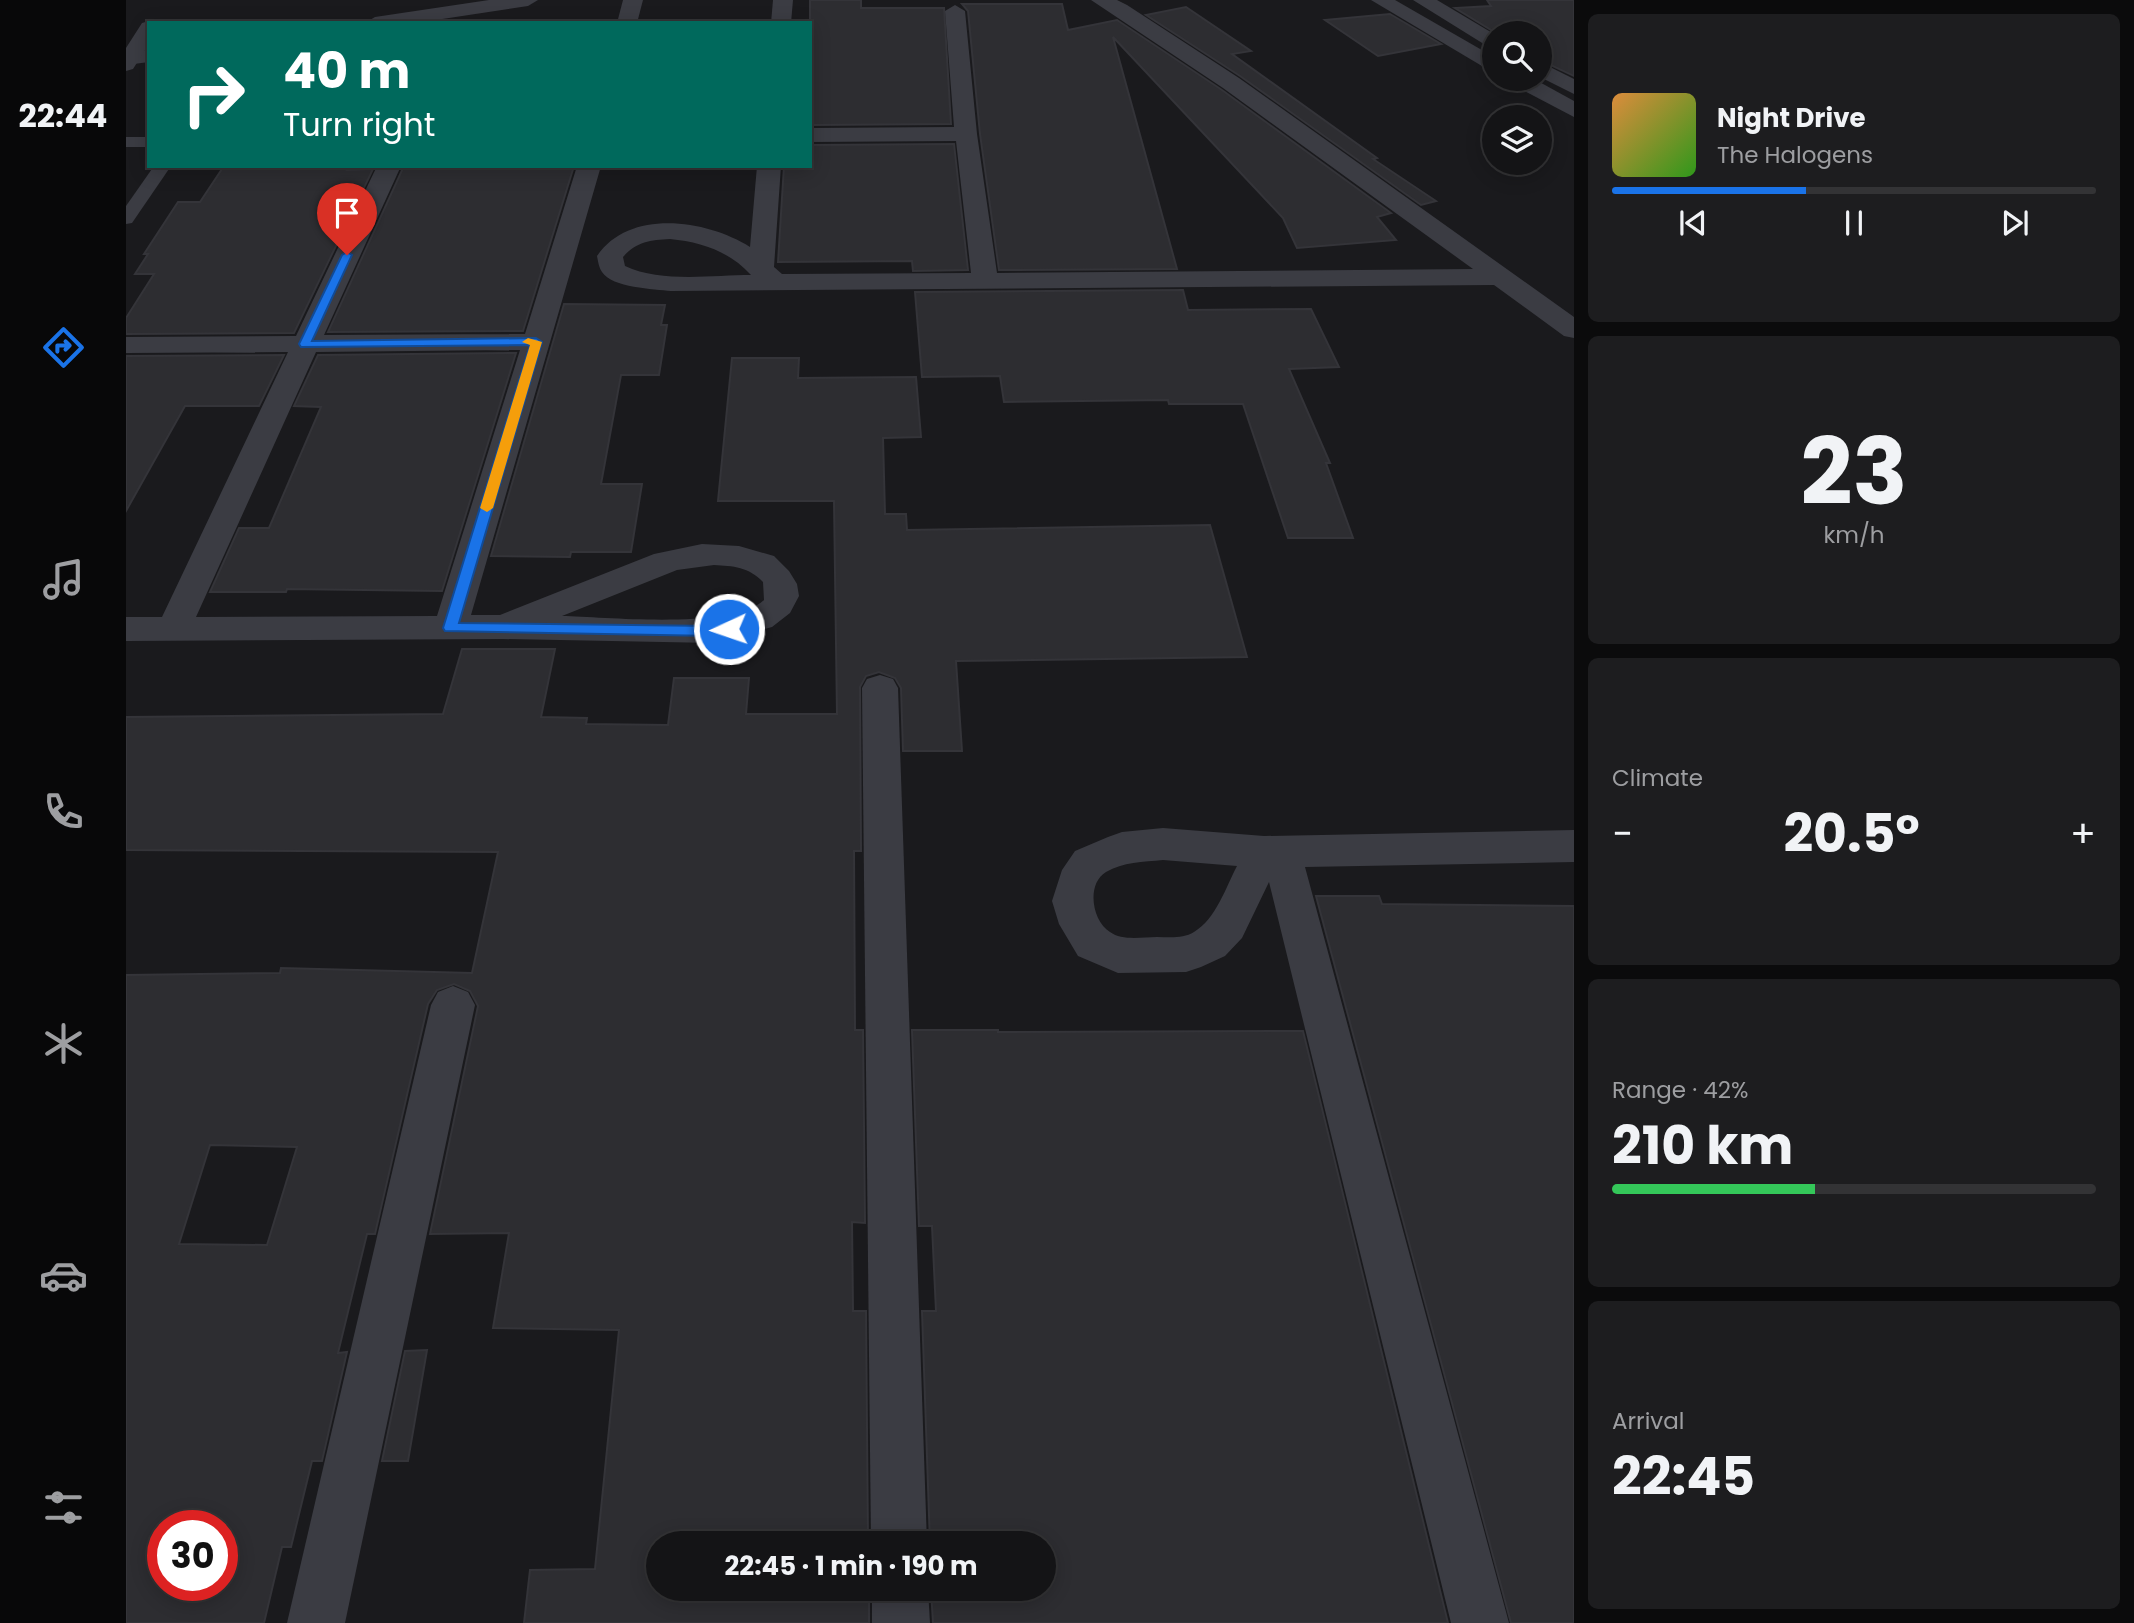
<!DOCTYPE html>
<meta charset="utf-8">
<style>
body{margin:0;font-family:Poppins,sans-serif;background:#1d1d1f;color:#f1f3f6;height:100vh;display:flex;flex-direction:column;font-size:26px;white-space:nowrap}
*{box-sizing:border-box;margin:0}
p{font-size:23px;color:#9d9ea1}
.icon{flex:none;width:38px;height:38px;fill:none;stroke:currentColor;stroke-width:2;stroke-linecap:round;stroke-linejoin:round}
.map{position:relative;flex:1;overflow:hidden}
.side{display:flex;flex-direction:column;gap:14px;padding:14px;background:#0b0b0c;width:560px}
.side>*{flex:none}
.guide{position:absolute;left:21px;top:21px;width:665px;height:147px;border-radius:0px;box-shadow:0 4px 18px #0003,0 0 0 2px #333335;background:#00695c;color:#fff;overflow:hidden}
.buttons{position:absolute;left:1356px;top:21px;display:grid;gap:14px}
.buttons a{display:grid;place-items:center;width:70px;height:70px;border-radius:50%;background:#141416;box-shadow:0 4px 18px #0003,0 0 0 2px #333335;font-size:35px}
.speed{position:absolute;left:21px;top:1510px;display:flex;gap:14px;font-size:35px;font-weight:700;text-align:center}
.speed>*{display:grid;place-content:center;width:91px;height:91px;border-radius:50%;background:#141416;box-shadow:0 4px 18px #0003,0 0 0 2px #333335;line-height:1}
.speed .limit{border:10px solid #d22;background:#fff;color:#111}
.pin{position:absolute;display:grid;place-items:center;width:60px;height:60px;color:#fff;margin:-72px -30px;border-radius:50% 50% 50% 0;rotate:-45deg;box-shadow:0 0 7px #0007}
.pin .icon{rotate:45deg}
.me{position:absolute;width:77px;margin:-38px;rotate:267deg;stroke-linejoin:round;filter:drop-shadow(0 0 5px #0008)}
.turn{display:flex;align-items:center;gap:24px;height:147px;padding:0 21px;font-size:32px}
.turn .icon{width:91px;height:91px;stroke-width:2.5}
.turn b{display:block;font-size:49px;line-height:60px}
.big{font-size:52px;font-weight:700;line-height:1.1}
.side .widget{flex:1;display:flex;flex-direction:column;justify-content:center;gap:10px;min-width:0;padding:0 24px;border-radius:10px;background:#1d1d1f}
.side .dial{align-items:center;gap:0}
.dial b{font-size:91px;line-height:1}
.song{display:flex;align-items:center;gap:21px}
.cover{width:84px;height:84px;border-radius:10px;background:linear-gradient(135deg,hsl(30 70% 55%),hsl(110 70% 35%))}
.played{height:7px;border-radius:4px;background:linear-gradient(90deg,#1a73e8 40%,#333335 40%)}
.keys{display:flex;justify-content:space-around;direction:ltr}
.heat{display:flex;justify-content:space-between;align-items:center;font-size:38px;direction:ltr}
.charge{height:10px;border-radius:5px;background:linear-gradient(90deg,#34c759 42%,#333335 0)}
.trip{position:absolute;left:520px;top:1531px;width:410px;height:70px;border-radius:35px;background:#141416;box-shadow:0 4px 18px #0003,0 0 0 2px #333335;font-weight:700;line-height:70px;text-align:center}
main{display:flex;flex:1;min-height:0}
.menu{display:flex;flex-direction:column;width:126px;justify-content:space-around;align-items:center;background:#080809;color:#9d9ea1}
.menu .icon{width:49px;height:49px}
.menu .active{color:#1a73e8}
.menu b{font-size:32px;color:#f1f3f6}
.map>svg:first-child{display:block}
.building{fill:#2d2d31;stroke:#343439;stroke-width:2;fill-rule:evenodd}
.lines{fill:none;stroke-linecap:round;stroke-linejoin:round}
.service{fill:#3b3c43;fill-rule:evenodd}
.minor{fill:#3b3c43;fill-rule:evenodd}
.tertiary{fill:#3b3c43;fill-rule:evenodd}
.route{fill:#1a73e8;stroke:#114b97;stroke-width:2}
.slow{fill:#f59e0b}
</style>
<main>
<nav class="menu">
<b>22:44</b>
<svg class="icon active" aria-label="directions" viewBox="0 0 24 24"><path d="M12 3l9 9-9 9-9-9zM9 14v-3h6M13 9l2 2-2 2"/></svg>
<svg class="icon" aria-label="music" viewBox="0 0 24 24"><path d="M9 18V5l10-2v13"/><circle cx="6" cy="18" r="3"/><circle cx="16" cy="16" r="3"/></svg>
<svg class="icon" aria-label="phone" viewBox="0 0 24 24"><path d="M5 4h4l2 5-3 2q2 4 5 5l2-3 5 2v4C11 20 4 13 5 4z"/></svg>
<svg class="icon" aria-label="climate" viewBox="0 0 24 24"><path d="M12 3v18M4 7l16 10M4 17L20 7"/></svg>
<svg class="icon" aria-label="car" viewBox="0 0 24 24"><path d="M5 17H2v-5l4-1 3-4h7l3 4 3 1v5h-3M9 17h6M6 11h13"/><circle cx="7" cy="17" r="2"/><circle cx="17" cy="17" r="2"/></svg>
<svg class="icon" aria-label="filters" viewBox="0 0 24 24"><path d="M4 7h16M4 17h16"/><circle cx="9" cy="7" r="2"/><circle cx="15" cy="17" r="2"/></svg>
</nav>
<div class="map">
<svg width="1448" height="1623" viewBox="0 0 1448 1623">
<rect width="100%" height="100%" fill="#1a1a1d"/>
<g class="building">
<path d="M684 0H735V8H818L825 124 684 125Z"/>
<path d="M1361 0H1448V76L1414 60V33H1370L1329 8 1365 6Z"/>
<path d="M836 4H936L942 30 991 20 1096 90 1265 213 1251 217 1270 240 1171 248 1157 218 987 37 1051 269 873 270 854 134 842 11Z"/>
<path d="M1060 7 1125 51 1106 54 1251 158 1247 159 1310 201 1295 205 1114 76 1020 15Z"/>
<path d="M1264 14 1315 44 1252 56 1199 20Z"/>
<path d="M828 144 842 270 787 271 786 261 652 262 658 166H684V145Z"/>
<path d="M98 166H223L221 170 247 169 168 333 0 334V318L28 274H9L22 254H18L52 202H74Z"/>
<path d="M381 166H448L397 331 202 332 277 168Z"/>
<path d="M1057 290 1062 310 1185 309 1213 367 1163 369 1204 463H1200L1227 538H1162L1117 404H1043L1042 400 878 402 874 376 796 377 789 292Z"/>
<path d="M438 304 539 305 535 325H541L533 375H495L475 484H516L505 552H445L444 557 365 556Z"/>
<path d="M390 353 316 591 161 589 160 592H84L113 528H143L195 407 168 406 192 355Z"/>
<path d="M158 355 133 406H59L0 511V356Z"/>
<path d="M606 358H673L672 378 790 377 795 437 757 438 759 514H780L781 530 1084 525 1121 657 830 661 836 751H777L775 688 769 678 753 672 740 676 734 687 735 851H728L729 1030H737L739 1223 726 1222 727 1311H740L742 1544H532V1589H743V1623H398L404 1570 469 1569 493 1330 367 1328 383 1233 304 1234 352 1006 344 991 328 984 311 990 302 1004 249 1234H241L212 1353 221 1352 196 1461H186L165 1547H156L138 1623H0V975L154 973 155 968 346 973 372 852 0 850V717L317 714 336 649H429L415 717 461 718 460 724 542 725 548 678H623L620 714H711L708 501H592ZM84 1145 171 1147 141 1245 53 1244ZM37 1526H96V1586H37Z"/>
<path d="M1190 896H1253L1256 904 1448 906V1623H1385Z"/>
<path d="M786 1030H872V1032L1177 1031 1322 1623H807L805 1589H917V1544H804L796 1311H810L806 1226H793Z"/>
<path d="M301 1350 282 1461H256L279 1351Z"/>
</g>
<g class="lines">
<g class="service">
<rect x="0" y="137" width="23" height="10"/>
<path d="M28 166H45L6 223 0 224V206Z"/>
</g>
<g class="minor">
<path d="M363 0H412L402 6 290 23H239L249 17Z"/>
<path d="M497 0H517L511 23H491Z"/>
<path d="M647 0H667L665 23H645Z"/>
<path d="M965 0H991L1001 5 1113 78 1448 317V338L1438 336 1368 285 545 291C528 289 486 288 476 272 473 268 472 261 471 256 504 208 581 220 624 247L631 166H655L648 267 656 274 845 273 830 141 684 142V128L828 127 819 11 829 5 839 11 851 134 871 273 1347 269 1097 88ZM544 239C575 242 603 251 625 275 586 275 535 283 499 266L497 257C510 242 524 240 544 239Z"/>
<path d="M1287 0H1311L1368 34V48L1361 46Z"/>
<path d="M23 50V62L0 65V53Z"/>
<path d="M1414 62 1448 79V94L1414 77Z"/>
<path d="M251 166H275L198 335 399 334 451 166H475L345 615H374L528 554 576 544 613 546 648 556 663 571 671 584 673 596 664 613 646 627 588 643 377 639 0 641V617H36L162 352 0 353V337L170 336ZM394 350 311 616 70 617 190 352ZM588 565C607 566 623 567 637 582L638 600C607 630 481 617 436 616L551 570Z"/>
<path d="M754 675 767 679 772 688 801 1544H745L736 688 741 679Z"/>
<path d="M1037 828 1138 836 1448 830V862L1179 867 1383 1623H1325L1143 882 1116 938 1099 956 1075 967 1060 972 992 973 952 956 933 924 926 901 936 870 949 851 982 837 996 832ZM1037 860 1111 866C1100 887 1090 919 1068 932 1057 939 1043 937 1031 937 1016 937 996 941 984 932 966 921 960 884 980 872 997 862 1017 862 1037 860Z"/>
<path d="M327 986 342 992 349 1005 219 1623H161L305 1005 312 992Z"/>
<path d="M746 1589H802L804 1623H746Z"/>
</g>
<g class="tertiary">
<path d="M1245 0H1269L1368 57V71L1361 69Z"/>
<path d="M23 21 30 23H23V44L7 69 0 71V48L16 23Z"/>
<path d="M1383 79H1408L1448 101V117L1385 84Z"/>
</g>
</g>
<path class="route" d="M221 252 226 255 186 341 410 338 416 342 333 623 588 626 603 624 610 629 608 632 588 636 319 631 317 628 404 345 175 347 173 344 216 255Z"/>
<path class="slow" d="M402 338 416 342 367 508 361 512 354 508 404 345 396 342Z"/>
</svg>
<div class="buttons">
<a><svg class="icon" aria-label="search" viewBox="0 0 24 24"><circle cx="10" cy="10" r="6"/><path d="M15 15l6 6"/></svg></a>
<a><svg class="icon" aria-label="layers" viewBox="0 0 24 24"><path d="M12 4l9 5-9 5-9-5zM3 14l9 5 9-5"/></svg></a>
</div>
<div class="speed"><div class="limit">30</div></div>
<div class="pin" style="left:221px;top:255px;background:#d93025"><svg class="icon" aria-label="arrive" viewBox="0 0 24 24"><path d="M6 21V4h12l-3 4 3 4H6"/></svg></div>
<svg class="me" style="left:603px;top:629px" viewBox="-20 -20 40 40"><circle r="17" fill="#1a73e8" stroke="#fff" stroke-width="3"/><path d="M0-11L8 9 0 5-8 9z" fill="#fff"/></svg>
<div class="trip">22:45 · 1 min · 190 m</div>
<div class="guide">
<div class="turn"><svg class="icon" aria-label="right" viewBox="0 0 24 24"><path d="M7 20v-9h11M14 6l5 5-5 5"/></svg><div><b>40 m</b>Turn right</div></div>
</div>
</div>
<section class="side">
<div class="widget">
<div class="song"><i class="cover"></i><div><b>Night Drive</b><p>The Halogens</p></div></div>
<div class="played"></div>
<div class="keys"><svg class="icon" aria-label="previous" viewBox="0 0 24 24"><path d="M18 5L8 12l10 7zM5 5v14"/></svg><svg class="icon" aria-label="pause" viewBox="0 0 24 24"><path d="M8 5v14M16 5v14"/></svg><svg class="icon" aria-label="next" viewBox="0 0 24 24"><path d="M6 5l10 7-10 7zM19 5v14"/></svg></div>
</div>
<div class="widget dial"><b>23</b><p>km/h</p></div>
<div class="widget"><p>Climate</p>
<div class="heat"><a>−</a><b class="big">20.5°</b><a>+</a></div>
</div>
<div class="widget"><p>Range · 42%</p><b class="big">210 km</b><div class="charge"></div></div>
<div class="widget"><p>Arrival</p><b class="big">22:45</b></div>
</section>
</main>
